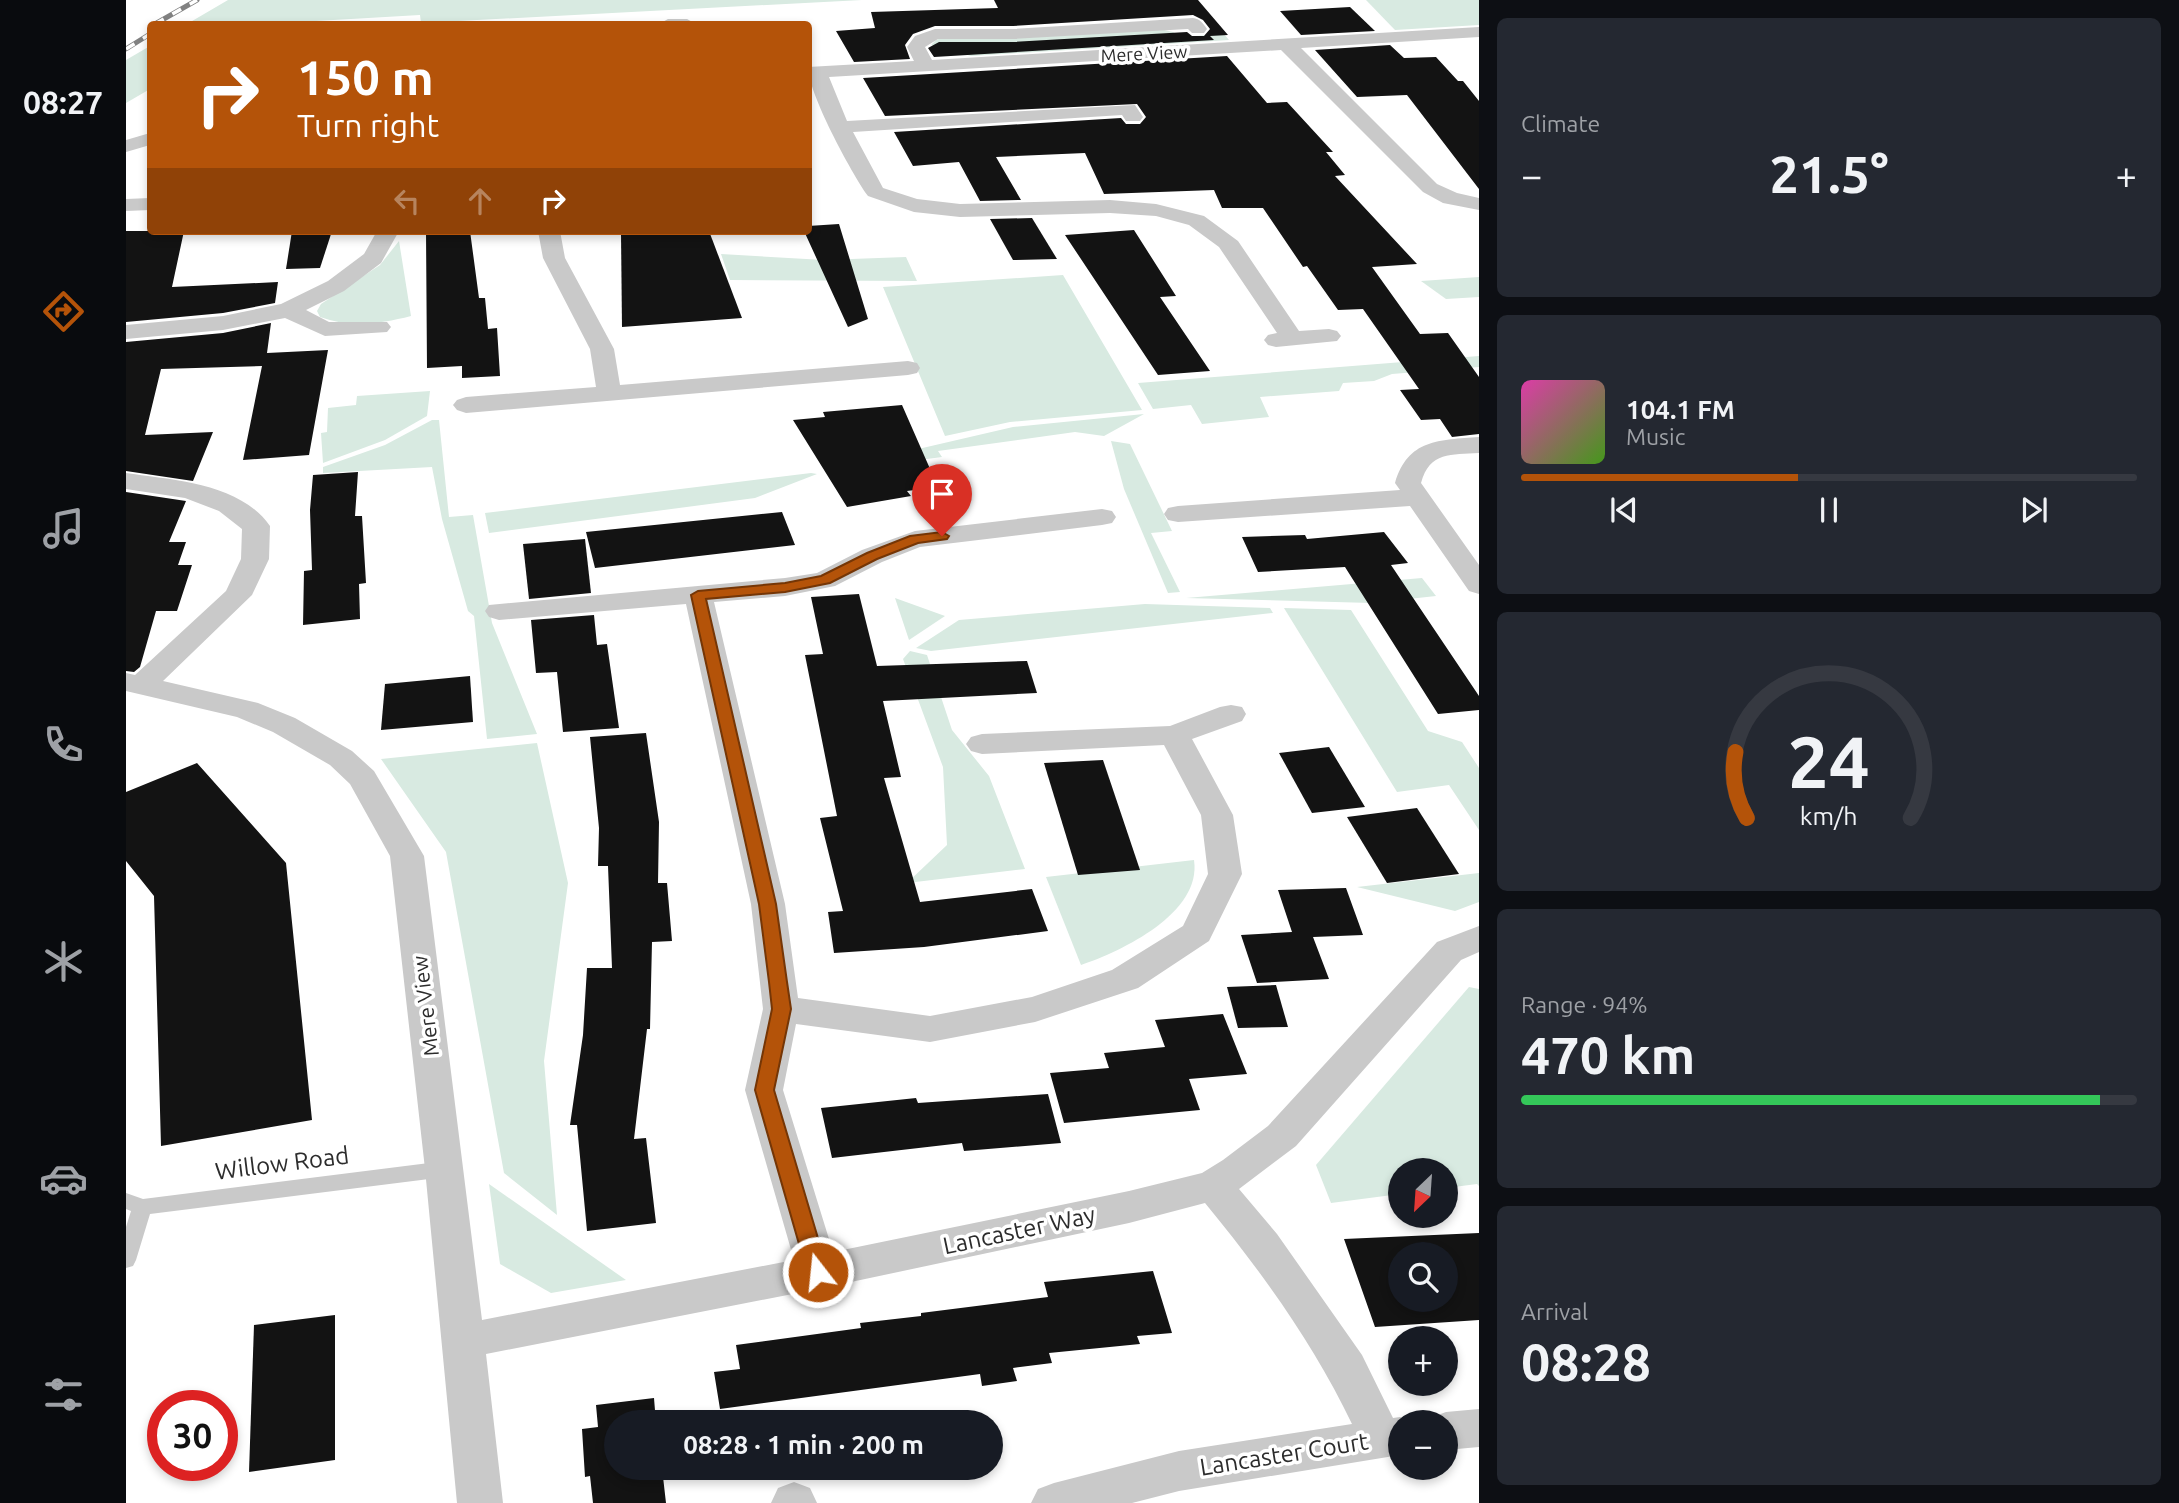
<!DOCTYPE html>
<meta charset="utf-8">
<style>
body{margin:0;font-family:Ubuntu,sans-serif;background:#242831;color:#f1f3f6;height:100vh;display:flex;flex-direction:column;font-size:26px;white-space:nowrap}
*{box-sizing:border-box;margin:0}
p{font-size:23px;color:#9ea1a6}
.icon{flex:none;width:38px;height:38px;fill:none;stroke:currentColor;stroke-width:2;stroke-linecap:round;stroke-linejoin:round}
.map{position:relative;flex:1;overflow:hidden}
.drawer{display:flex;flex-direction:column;gap:18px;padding:18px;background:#0d0f14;width:700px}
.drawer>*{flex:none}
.guide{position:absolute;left:21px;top:21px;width:665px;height:214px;border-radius:7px;box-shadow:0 4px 10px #0003;background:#b45309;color:#fff;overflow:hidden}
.needle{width:46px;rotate:205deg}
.controls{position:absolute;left:1262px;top:1158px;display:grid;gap:14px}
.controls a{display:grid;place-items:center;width:70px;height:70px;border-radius:50%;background:#171b24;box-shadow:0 4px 10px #0003;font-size:35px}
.speed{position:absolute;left:21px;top:1390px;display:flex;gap:14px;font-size:35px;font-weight:700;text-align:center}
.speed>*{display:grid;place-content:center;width:91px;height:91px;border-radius:50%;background:#171b24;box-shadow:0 4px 10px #0003;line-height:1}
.speed .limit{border:10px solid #d22;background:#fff;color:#111}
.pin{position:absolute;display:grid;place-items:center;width:60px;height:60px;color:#fff;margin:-72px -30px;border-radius:50% 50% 50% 0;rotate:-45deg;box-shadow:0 0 7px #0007}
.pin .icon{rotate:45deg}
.me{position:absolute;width:77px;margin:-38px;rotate:344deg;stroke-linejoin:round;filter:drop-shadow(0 0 5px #0008)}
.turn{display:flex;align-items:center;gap:24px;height:147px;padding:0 35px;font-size:32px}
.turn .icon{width:91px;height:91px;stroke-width:2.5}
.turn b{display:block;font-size:49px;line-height:60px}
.lanes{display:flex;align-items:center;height:66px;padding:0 35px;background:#0003;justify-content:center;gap:35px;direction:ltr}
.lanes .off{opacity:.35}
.big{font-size:52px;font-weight:600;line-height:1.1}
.drawer .widget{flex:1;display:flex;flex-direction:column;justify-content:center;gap:10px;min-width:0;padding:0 24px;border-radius:10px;background:#242831}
.drawer .dial{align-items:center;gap:0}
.dial svg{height:182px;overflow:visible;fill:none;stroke:#363941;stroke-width:7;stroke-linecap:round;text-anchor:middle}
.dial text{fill:#f1f3f6;stroke:none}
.song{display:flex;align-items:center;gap:21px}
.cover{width:84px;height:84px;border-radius:10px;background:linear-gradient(135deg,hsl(320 70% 55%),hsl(100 70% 35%))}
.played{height:7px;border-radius:4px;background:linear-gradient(90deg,#b45309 45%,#363941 45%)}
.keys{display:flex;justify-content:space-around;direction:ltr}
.heat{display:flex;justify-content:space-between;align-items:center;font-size:38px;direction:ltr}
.charge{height:10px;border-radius:5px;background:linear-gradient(90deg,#34c759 94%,#363941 0)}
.trip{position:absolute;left:478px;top:1410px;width:399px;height:70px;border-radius:35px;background:#171b24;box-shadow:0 4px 10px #0003;font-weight:600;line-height:70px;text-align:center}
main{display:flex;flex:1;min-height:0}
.menu{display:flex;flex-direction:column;width:126px;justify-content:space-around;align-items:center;background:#090b0e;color:#9ea1a6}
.menu .icon{width:49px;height:49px}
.menu .active{color:#b45309}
.menu b{font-size:32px;color:#f1f3f6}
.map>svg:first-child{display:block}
.green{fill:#d8eae1}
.building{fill:#131313;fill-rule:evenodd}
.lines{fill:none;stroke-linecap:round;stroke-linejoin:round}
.lane{fill:#c9c9c9;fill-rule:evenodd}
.street{fill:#c9c9c9;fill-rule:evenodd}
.rail-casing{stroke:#818181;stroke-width:5}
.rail{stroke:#fff;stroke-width:3.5;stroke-dasharray:10;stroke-linecap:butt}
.route{fill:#b45309;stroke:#753606;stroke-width:2}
.labels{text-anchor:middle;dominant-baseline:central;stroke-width:7;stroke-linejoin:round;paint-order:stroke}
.far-street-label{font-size:18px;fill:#2c2c2c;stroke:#fff}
.street-label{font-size:21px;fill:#2c2c2c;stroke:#fff}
.near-street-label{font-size:24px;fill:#2c2c2c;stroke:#fff}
</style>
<main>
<nav class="menu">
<b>08:27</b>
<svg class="icon active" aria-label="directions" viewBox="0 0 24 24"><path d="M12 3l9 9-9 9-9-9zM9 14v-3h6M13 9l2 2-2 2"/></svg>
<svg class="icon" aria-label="music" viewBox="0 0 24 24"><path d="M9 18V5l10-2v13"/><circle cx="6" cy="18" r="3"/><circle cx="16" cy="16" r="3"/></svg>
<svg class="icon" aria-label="phone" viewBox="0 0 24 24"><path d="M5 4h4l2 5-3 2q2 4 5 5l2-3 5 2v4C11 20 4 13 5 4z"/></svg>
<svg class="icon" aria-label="climate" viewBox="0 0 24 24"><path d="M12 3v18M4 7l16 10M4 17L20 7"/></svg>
<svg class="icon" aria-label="car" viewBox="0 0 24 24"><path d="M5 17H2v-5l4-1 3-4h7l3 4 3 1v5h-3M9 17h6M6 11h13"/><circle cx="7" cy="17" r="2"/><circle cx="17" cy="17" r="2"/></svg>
<svg class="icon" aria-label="filters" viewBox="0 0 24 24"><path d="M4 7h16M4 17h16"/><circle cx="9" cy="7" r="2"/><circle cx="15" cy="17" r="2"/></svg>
</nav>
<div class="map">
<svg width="1353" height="1503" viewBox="0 0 1353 1503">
<rect width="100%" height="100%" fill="#fff"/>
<g class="green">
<path d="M102 0H736L295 23 294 15 138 24H61Z"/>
<path d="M1240 0H1353V25L1269 30Z"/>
<path d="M1034 29 1047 32 1055 37 1098 34 1103 40 845 56 805 45 810 40 818 37Z"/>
<path d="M24 46V89L0 103V60Z"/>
<path d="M273 241 285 316C254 324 224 328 194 317L191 311 195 304 254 265Z"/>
<path d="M595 254 698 260 780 257 791 281 604 280Z"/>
<path d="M937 275 1016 410 884 422 819 436 757 287Z"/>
<path d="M1353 277V297L1320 299 1295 281Z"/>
<path d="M1353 356V367L1266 374 1248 381 1217 383 1213 391 1134 397 1143 417 1076 424 1065 405 1027 409 1012 383Z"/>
<path d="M304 391 301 416 259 440 197 463 195 433 201 432 202 408 230 405 231 396Z"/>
<path d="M1018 414 978 436 949 432 812 451 816 457 778 462 775 453 887 427Z"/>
<path d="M306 420H313L323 517 347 515 366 623 411 734 361 739 348 616 342 611 316 519 306 467 197 473V467L259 445Z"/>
<path d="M985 441 1004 444 1046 531 1025 533 1054 592 1042 593 998 489Z"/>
<path d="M685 473 691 474 629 498 363 533 359 513Z"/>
<path d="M1296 578 1310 596 1246 603 1060 598Z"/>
<path d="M769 598 819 616 783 640Z"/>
<path d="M1019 604 1144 608 1147 613 805 651 790 648 833 620Z"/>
<path d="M1158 608 1225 610 1302 731 1336 742 1353 768V830L1323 785 1271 792Z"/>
<path d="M784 651 801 655 826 730 863 776 899 869 781 883 821 845 817 767 777 659Z"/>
<path d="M411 743 442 883 418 1061 431 1215 378 1173 320 852 255 759Z"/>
<path d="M1068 860C1076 913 996 951 955 965L920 877Z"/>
<path d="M1353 873V902L1329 911 1231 887Z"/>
<path d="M1343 987 1353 989V1186L1351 1184 1320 1188V1171H1274V1194L1205 1203 1190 1165Z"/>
<path d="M363 1184 500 1280 425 1293 374 1264Z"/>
</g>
<g class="building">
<path d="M868 0H1072L1102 35 1084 36 1088 40 808 57 802 48 813 42H887L1061 32 1066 36H1078L1084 29 1077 20 1067 15 887 26H809L787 34 779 45 784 59 728 62 710 31 749 28 745 12 872 8Z"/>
<path d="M1224 7 1249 31 1175 35 1154 11Z"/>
<path d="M1264 45 1278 58 1310 57 1332 81H1337L1353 101V189L1281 95 1231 97 1189 50Z"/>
<path d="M1101 56 1141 103 1161 102 1207 152H1200L1219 175 1209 176 1291 264 1246 267 1294 334 1322 333 1353 377V434L1326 437 1314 419 1295 420 1274 390 1293 389 1237 309 1212 310 1181 266 1177 267 1137 208H1096L1088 190 978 194 959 153 870 157 895 200 854 201 833 162 787 166 768 132 995 118 1000 124H1014L1020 117 1011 104 759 116 737 78Z"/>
<path d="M906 218 931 259 887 260 864 219Z"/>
<path d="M713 224 742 319 722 327 678 231H682V226Z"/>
<path d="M1008 230 1050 296 1034 297 1084 371 1032 375 939 235Z"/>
<path d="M0 231H58L46 287 152 282 149 303 97 313 0 322Z"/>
<path d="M166 231H206L194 268 160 269Z"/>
<path d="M300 231H344L353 298H359L362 329 371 328 374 376 336 378V366L301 368Z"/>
<path d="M583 231 616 318 496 327 495 233Z"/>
<path d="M145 323 141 353 202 350 183 455 117 460 136 366 35 369 19 435 87 432 67 481 0 471V342L97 333Z"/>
<path d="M776 405 812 487 781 491 785 496 721 507 667 420 699 417 697 412Z"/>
<path d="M232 472 229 516H236L240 583 233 584 234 619 177 625 178 571 186 570 184 510 187 475Z"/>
<path d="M0 492 60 501 43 542H60L52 565H66L51 611H30L14 667 8 672 0 671Z"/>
<path d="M656 512 669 545 469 568 460 532Z"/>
<path d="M1258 532 1282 563 1265 565 1353 696V710L1312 714 1219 567 1132 572 1116 537 1179 535 1181 539Z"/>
<path d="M459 539 465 593 403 599 397 544Z"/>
<path d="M733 594 751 666 901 661 911 693 757 701 775 777 758 778 794 902 906 889 922 931 798 947 708 953 702 912 717 911 694 818 711 816 679 655 697 654 685 597Z"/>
<path d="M468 615 471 645 481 644 493 728 437 732 431 672 410 673 405 620Z"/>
<path d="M344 676 347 722 255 730 259 684Z"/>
<path d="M520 733 533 822 532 883H541L546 941 526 942 524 1029H521L508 1139 520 1138 530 1223 461 1231 451 1125H444L457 1035 461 968H486L482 866H472L473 828 464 737Z"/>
<path d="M1203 747 1239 807 1186 813 1153 753Z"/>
<path d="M977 760 1014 870 952 875 918 763Z"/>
<path d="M71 763 160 863 186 1120 35 1146 28 896 0 861V792Z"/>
<path d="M1291 808 1333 874 1261 883 1221 817Z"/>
<path d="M1220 888 1237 935 1187 937 1203 979 1131 983 1115 935 1166 932 1152 890Z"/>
<path d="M1150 985 1162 1027 1112 1028 1101 987Z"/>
<path d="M1097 1014 1121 1074 1063 1079 1074 1110 938 1123 924 1073 983 1068 978 1053 1039 1047 1029 1020Z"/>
<path d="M922 1094 935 1143 838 1151 836 1143 706 1158 695 1108 790 1098 792 1103Z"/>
<path d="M1353 1233V1320L1249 1327 1218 1239ZM1274 1255H1320V1300H1274Z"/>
<path d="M1027 1271 1046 1333 1011 1336 1014 1344 923 1353 926 1363 887 1368 891 1381 856 1386 854 1374 594 1409 588 1372 614 1369 610 1345 735 1328 734 1323 795 1316V1313L922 1297 918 1282Z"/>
<path d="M209 1315V1460L123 1472 128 1325Z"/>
<path d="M528 1398 530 1423H490V1468H536L540 1503H467L464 1476 459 1477 456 1429 472 1427 470 1405Z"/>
</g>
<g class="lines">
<path class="lane" d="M319 1161 326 1164 329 1169 326 1174 319 1177 24 1214 10 1260 7 1266 0 1268V1227L5 1211 0 1209V1193L17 1199Z"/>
<g class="street">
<path d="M1067 18C1074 19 1077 23 1081 29L1078 33H1066L1062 29 887 39H812L799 47 806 60 1353 27V37L1175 48 1311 184 1331 193 1353 198V210L1317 203 1297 192 1155 50 703 77 721 121 1009 105 1017 117 1014 121H1000L996 115 727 132 757 188 791 199 834 204 984 200 1030 204 1078 216 1112 241 1173 331 1203 329 1211 331 1215 336 1211 341 1150 347 1142 345 1138 340 1142 335 1151 333 1093 247 1063 225 1030 216 984 213 834 217 788 212 742 196C725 172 682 93 682 67L788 61 781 47 789 36 809 29H887Z"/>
<path d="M542 19H561L570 24H533Z"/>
<path d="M24 133V145L0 152V140Z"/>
<path d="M24 198V210L0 211V199Z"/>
<path d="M251 231H273L255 263 218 291 180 310 203 322H261L265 327 261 332 199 336 159 318 97 330 0 339V325L97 316 155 304 202 281 238 254Z"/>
<path d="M412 231H434L439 258 488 349 494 385 782 361 791 363 794 368 791 373 782 375 340 413 331 410 327 405 331 400 340 397 470 387 464 349 417 258Z"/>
<path d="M1353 437V453C1325 455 1304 451 1295 483L1353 565V594L1343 591 1284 506 1052 522 1042 520 1038 514 1042 508 1052 506 1274 490 1269 483C1282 439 1313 440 1353 437Z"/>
<path d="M0 473C47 480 114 483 144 526L143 559 126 595 37 681 132 703 169 718 226 751 248 771 298 856 356 1320 668 1260 619 1090 637 1009 625 904 560 604 373 620 363 617 359 611 363 605 659 578 691 573 736 550 789 531 976 509 986 511 990 517 986 523 976 525 794 547 756 562 709 586 659 596 588 602 659 904 672 998 804 1016 906 997 986 970 1057 926 1082 874 1075 815 1038 745 856 754 845 751 840 744 845 737 856 734 1044 726 1094 707 1105 705 1116 707 1120 714 1116 721 1066 739 1107 815 1116 874 1083 941 1012 988 909 1022 804 1042 670 1024 657 1090 707 1252 1003 1191 1076 1173 1097 1160 1142 1126 1311 942 1353 926V952L1335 960 1170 1146 1113 1189 1151 1234 1236 1355 1267 1418 1274 1417 1290 1422 1274 1423V1455L1053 1491 1006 1503H905L912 1489 928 1483 1053 1451 1226 1424C1188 1344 1135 1271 1079 1203L1003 1223 692 1289 360 1354 377 1503H331L299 1169 264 856 224 784 204 765 147 732 111 717 0 691V673L9 675 100 591 115 559 116 529 93 511 59 498 0 489Z"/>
<path d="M1353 1409V1447L1320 1450V1423H1302L1304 1418 1320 1412Z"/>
<path d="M668 1482 684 1488 691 1503H645L652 1488Z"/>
</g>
<defs>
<g id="rail">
<path d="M29 24 71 0"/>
<path d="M0 49 24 34"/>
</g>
</defs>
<use href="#rail" class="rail-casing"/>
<use href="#rail" class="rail"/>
</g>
<path class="route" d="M816 532 823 536 821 539 792 543 751 559 704 583 659 592 580 599 650 904 661 982 665 1009 648 1090 702 1272 699 1278 692 1280 684 1278 681 1272 629 1090 646 1009 643 982 633 904 565 595 572 591 659 583 695 576 741 553 784 536Z"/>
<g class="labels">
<g class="far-street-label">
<text transform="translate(1018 53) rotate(-3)">Mere View</text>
</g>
<g class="street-label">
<text transform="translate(299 1006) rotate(-97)">Mere View</text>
</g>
<g class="near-street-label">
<text transform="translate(156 1163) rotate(-7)">Willow Road</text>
<text transform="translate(893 1230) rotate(-12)">Lancaster Way</text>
<text transform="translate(1158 1454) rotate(-9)">Lancaster Court</text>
</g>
</g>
</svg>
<div class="controls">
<a><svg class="needle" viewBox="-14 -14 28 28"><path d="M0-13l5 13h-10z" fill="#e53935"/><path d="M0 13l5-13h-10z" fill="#9ea1a6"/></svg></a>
<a><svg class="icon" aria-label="search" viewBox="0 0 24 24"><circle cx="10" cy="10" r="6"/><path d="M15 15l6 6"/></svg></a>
<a>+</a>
<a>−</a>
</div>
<div class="speed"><div class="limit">30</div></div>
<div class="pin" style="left:816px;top:536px;background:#d93025"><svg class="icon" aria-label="arrive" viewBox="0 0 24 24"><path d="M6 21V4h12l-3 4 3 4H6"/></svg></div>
<svg class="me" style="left:692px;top:1272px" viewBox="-20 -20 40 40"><circle r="17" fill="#b45309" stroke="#fff" stroke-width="3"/><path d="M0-11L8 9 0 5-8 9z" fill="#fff"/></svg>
<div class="trip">08:28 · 1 min · 200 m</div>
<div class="guide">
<div class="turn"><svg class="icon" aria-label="right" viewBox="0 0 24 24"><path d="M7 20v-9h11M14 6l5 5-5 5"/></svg><div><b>150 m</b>Turn right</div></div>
<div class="lanes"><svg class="icon off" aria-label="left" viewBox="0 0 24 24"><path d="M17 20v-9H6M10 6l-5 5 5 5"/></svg><svg class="icon off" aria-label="ahead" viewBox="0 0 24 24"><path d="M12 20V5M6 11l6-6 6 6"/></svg><svg class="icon" aria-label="right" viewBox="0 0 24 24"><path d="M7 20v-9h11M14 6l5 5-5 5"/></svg></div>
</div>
</div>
<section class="drawer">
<div class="widget"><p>Climate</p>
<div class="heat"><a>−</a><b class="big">21.5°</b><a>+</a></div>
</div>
<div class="widget">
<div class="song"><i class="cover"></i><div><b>104.1 FM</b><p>Music</p></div></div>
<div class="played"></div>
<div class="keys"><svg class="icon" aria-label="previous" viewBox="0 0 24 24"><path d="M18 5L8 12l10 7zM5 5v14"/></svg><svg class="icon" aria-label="pause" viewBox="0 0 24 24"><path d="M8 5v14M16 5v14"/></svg><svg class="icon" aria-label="next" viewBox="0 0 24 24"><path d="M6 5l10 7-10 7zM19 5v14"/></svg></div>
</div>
<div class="widget dial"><svg viewBox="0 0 100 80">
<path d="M14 69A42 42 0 1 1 86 69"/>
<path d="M14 69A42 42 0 0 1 9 40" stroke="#b45309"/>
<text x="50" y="56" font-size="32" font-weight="700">24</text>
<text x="50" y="72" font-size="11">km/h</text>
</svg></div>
<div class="widget"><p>Range · 94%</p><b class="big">470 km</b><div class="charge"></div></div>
<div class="widget"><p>Arrival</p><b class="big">08:28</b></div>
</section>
</main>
